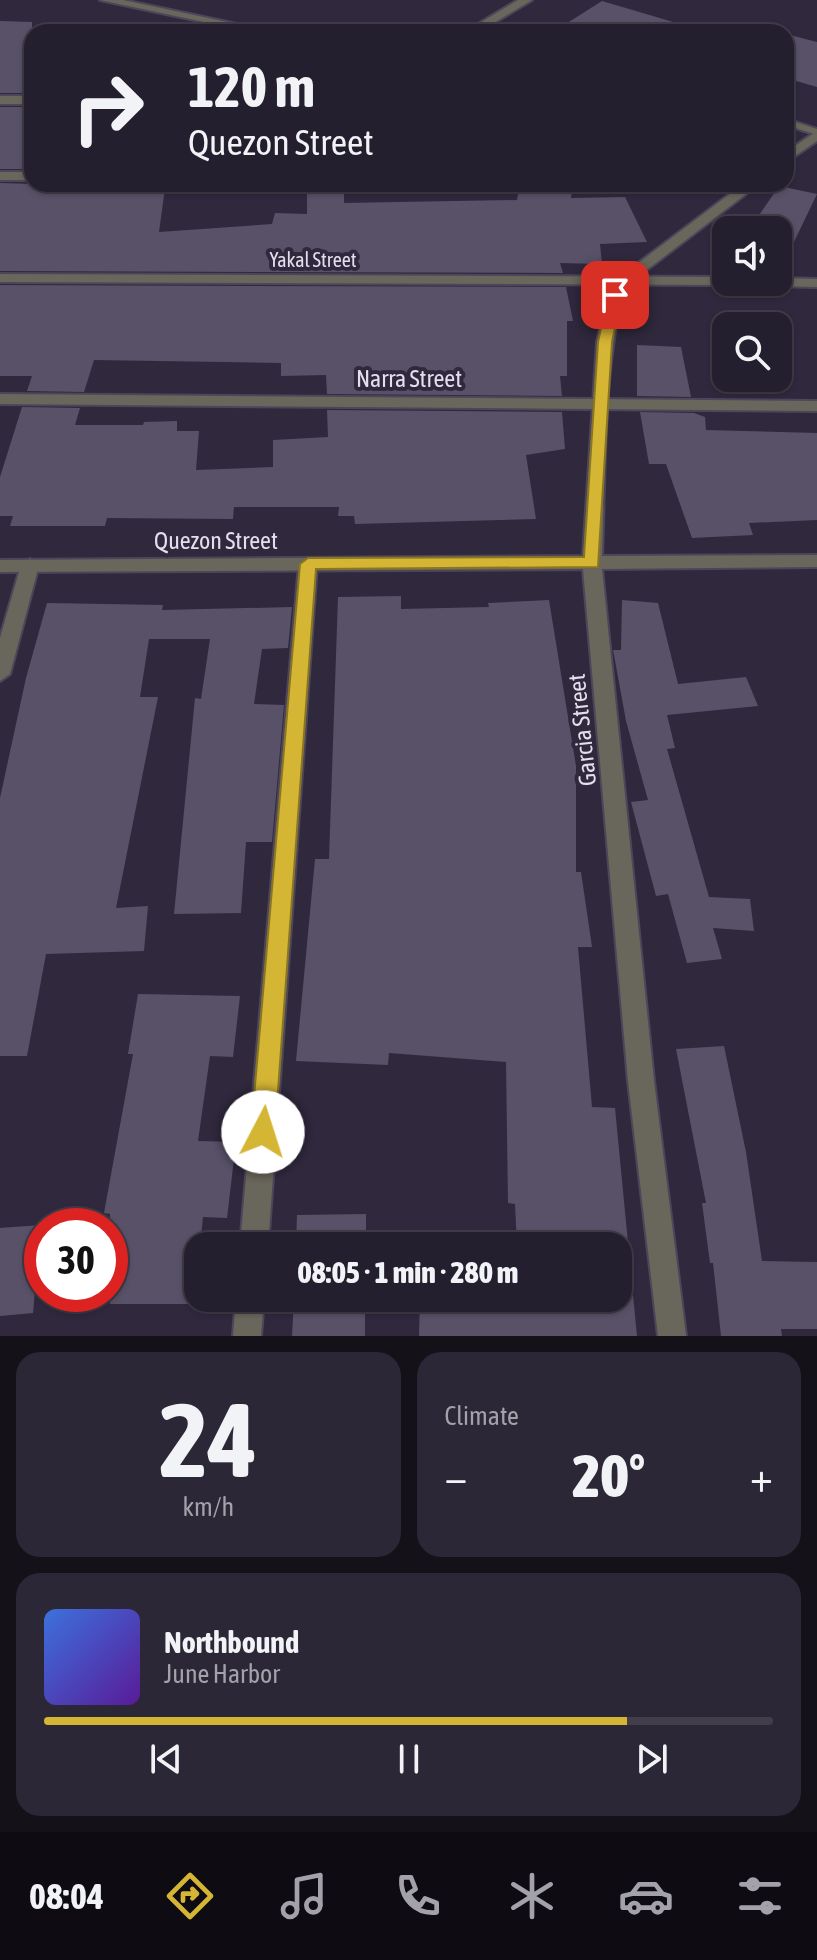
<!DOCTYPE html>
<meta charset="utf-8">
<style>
body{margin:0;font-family:"Asap Condensed",sans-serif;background:#2c2736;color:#f1f3f6;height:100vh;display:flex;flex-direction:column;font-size:30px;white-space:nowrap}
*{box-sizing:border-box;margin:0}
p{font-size:26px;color:#a3a2aa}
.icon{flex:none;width:44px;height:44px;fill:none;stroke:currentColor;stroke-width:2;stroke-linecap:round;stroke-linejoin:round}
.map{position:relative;height:1336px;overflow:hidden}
.side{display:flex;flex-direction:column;gap:16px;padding:16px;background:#141119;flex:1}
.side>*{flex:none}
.top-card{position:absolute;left:24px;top:24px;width:770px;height:168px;border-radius:24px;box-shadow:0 2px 6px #0004,0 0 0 2px #413d4a;background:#241f2e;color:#f1f3f6;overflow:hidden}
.buttons{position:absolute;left:712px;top:216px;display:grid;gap:16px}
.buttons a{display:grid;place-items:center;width:80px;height:80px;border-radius:16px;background:#241f2e;box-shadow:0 2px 6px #0004,0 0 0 2px #413d4a;font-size:40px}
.speed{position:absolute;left:24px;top:1208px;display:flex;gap:16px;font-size:40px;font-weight:700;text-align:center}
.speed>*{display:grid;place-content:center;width:104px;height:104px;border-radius:50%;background:#241f2e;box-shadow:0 2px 6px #0004,0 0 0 2px #413d4a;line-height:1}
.speed .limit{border:12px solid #d22;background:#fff;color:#111}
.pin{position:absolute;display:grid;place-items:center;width:68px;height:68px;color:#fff;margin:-34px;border-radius:16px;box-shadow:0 4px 12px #0006}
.me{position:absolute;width:88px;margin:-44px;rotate:5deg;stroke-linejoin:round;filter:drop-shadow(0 0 6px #0008)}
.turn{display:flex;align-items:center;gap:28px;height:168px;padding:0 32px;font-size:36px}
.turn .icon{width:104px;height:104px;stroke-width:2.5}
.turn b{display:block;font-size:56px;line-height:68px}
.big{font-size:60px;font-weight:800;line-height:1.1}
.side .tile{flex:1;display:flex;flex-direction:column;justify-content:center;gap:12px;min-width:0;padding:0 28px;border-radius:24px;background:#2c2736}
.side .dial{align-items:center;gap:0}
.dial b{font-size:104px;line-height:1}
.song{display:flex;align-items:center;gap:24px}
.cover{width:96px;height:96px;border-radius:12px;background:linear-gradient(135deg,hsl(220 70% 55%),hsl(270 70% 35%))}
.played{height:8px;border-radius:4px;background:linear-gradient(90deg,#d5b534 80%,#413d4a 80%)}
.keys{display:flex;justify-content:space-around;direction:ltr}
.heat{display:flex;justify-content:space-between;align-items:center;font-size:44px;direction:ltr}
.side .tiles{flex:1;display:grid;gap:16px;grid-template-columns:1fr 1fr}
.tile:last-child{grid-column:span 2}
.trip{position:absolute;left:184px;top:1232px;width:448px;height:80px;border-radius:24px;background:#241f2e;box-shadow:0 2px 6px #0004,0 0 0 2px #413d4a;font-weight:800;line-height:80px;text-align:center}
.menu{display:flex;height:128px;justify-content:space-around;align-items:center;background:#0e0c12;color:#a3a2aa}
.menu .icon{width:56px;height:56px}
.menu .active{color:#d5b534}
.menu b{font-size:36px;color:#f1f3f6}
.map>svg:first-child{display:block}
.building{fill:#585168}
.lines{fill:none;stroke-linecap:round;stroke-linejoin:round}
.service-casing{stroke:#4d465a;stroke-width:4}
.minor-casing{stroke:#4d465a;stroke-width:4}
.tertiary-casing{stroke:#4d465a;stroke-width:4}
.service{fill:#69665b;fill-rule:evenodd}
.minor{fill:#69665b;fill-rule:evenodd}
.tertiary{fill:#69665b;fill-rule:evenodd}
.route{fill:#d5b534;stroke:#8a7622;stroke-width:2}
.labels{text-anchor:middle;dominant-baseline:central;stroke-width:8;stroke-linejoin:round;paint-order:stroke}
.far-street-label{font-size:20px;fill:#e3dfed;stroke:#30293e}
.street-label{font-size:24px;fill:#e3dfed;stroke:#30293e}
</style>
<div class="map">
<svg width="817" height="1336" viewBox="0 0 817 1336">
<rect width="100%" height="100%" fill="#30293e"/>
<g class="building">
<path d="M602 1 680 24 679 32H553Z"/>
<path d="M0 21 32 22V93H0Z"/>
<path d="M786 34 817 42V87L786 78Z"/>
<rect x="0" y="107" width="32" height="62"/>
<path d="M0 183 100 186 99 190 165 188 159 232 272 224 275 213 307 214V184H344V203L517 200 519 188 572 191 571 198 625 197 647 242 600 244 602 264 560 263 563 273 0 271Z"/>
<path d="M779 186 817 194 793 244 778 240V230H749Z"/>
<path d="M0 285 566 287 573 321H567V376H560L562 396 327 394 326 375 281 376V363L94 360 84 392 27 391 32 376H0Z"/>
<path d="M637 345 681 347 691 397 637 396Z"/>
<path d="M22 407 80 408 75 425H143L144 422 177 421V431H199L196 470 273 467V440L328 437 327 410 562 412 565 449 526 455 536 519 355 524 354 516H338L339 507H234L233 519 107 518 105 526H10L13 516H0V477Z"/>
<path d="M640 412 694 413 705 417 706 430 817 433V520L749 523 753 535 692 538 666 464H649Z"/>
<path d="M401 596V609L489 607 488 603 549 600 576 766V872H581L592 947H578L592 1107 615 1108 637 1336H419L420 1298H618V1246H517L515 1204 508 1203 506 1062 389 1053 388 1065 296 1061 315 859H329L338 597Z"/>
<path d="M622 600 658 603 678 684 746 677 758 706 667 715 675 748 667 749 709 897 750 899 754 931 713 928 722 959 687 963 668 894 656 896 631 802 648 800 626 721 614 655 613 650H621Z"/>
<path d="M47 603 163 605 162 610 292 607 288 648 262 649 254 704 284 705 272 842H246L241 913 174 914 195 698 201 699 210 639H149L140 697H158L116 908 148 906 144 951 46 954 27 1056H0V798L26 678Z"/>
<path d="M138 994 240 996 233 1057 210 1056 198 1141 236 1142 227 1218 203 1217 194 1304H110V1214L104 1213 133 1054H128Z"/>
<path d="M724 1046 746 1152 762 1261 817 1262V1329H781L782 1336H721L713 1263H710L702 1203H706L676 1049Z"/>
<path d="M366 1214V1246H296L297 1215Z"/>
<path d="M41 1225 33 1313 0 1316V1228Z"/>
<path d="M294 1298H365V1336H292Z"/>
</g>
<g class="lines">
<defs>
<path id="service" d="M786 119 817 129V135L786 125Z"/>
<g id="minor">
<path d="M100 0H123L275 32H251Z"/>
<path d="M518 0H532L479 32H465Z"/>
<rect x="0" y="96" width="32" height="8"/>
<rect x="0" y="172" width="32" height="8"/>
<path d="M0 274 726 277V282H733L726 285 0 282Z"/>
<path d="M778 278 817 279V287L769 286 762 282H778Z"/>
<path d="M0 394 817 401V411L0 404Z"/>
<path d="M308 558 317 564 268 1246H240L299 564Z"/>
<path d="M30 559 39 565 10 674 0 681V638L21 565Z"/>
<path d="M236 1298H264L261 1336H233Z"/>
</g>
<g id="tertiary">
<path d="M817 131V141L786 162V152Z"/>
<path d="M743 184H759L631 282C602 325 605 497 602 556L817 555V567L602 569 654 1081 686 1336H658L628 1081 583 569 0 572V560L583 556 597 342 607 295 621 276Z"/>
</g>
</defs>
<use href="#service" class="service-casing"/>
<use href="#minor" class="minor-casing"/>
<use href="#tertiary" class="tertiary-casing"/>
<use href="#service" class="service"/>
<use href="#minor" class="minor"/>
<use href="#tertiary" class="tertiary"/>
</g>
<path class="route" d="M615 291 622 295 612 342 598 567 316 569 275 1132 272 1140 263 1143 255 1140 251 1132 300 564 308 558 584 557 598 342 608 295Z"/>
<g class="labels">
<g class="far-street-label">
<text x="313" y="259">Yakal Street</text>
</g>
<g class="street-label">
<text x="409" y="378">Narra Street</text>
<text x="216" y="540">Quezon Street</text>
<text transform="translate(582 730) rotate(-96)">Garcia Street</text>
</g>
</g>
</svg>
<div class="buttons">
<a><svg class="icon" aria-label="sound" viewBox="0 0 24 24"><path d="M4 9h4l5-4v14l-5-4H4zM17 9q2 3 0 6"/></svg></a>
<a><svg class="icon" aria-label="search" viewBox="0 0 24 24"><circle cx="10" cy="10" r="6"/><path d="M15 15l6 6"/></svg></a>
</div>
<div class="speed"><div class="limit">30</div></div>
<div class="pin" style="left:615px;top:295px;background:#d93025"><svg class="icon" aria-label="arrive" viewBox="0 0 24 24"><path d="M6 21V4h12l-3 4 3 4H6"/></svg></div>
<svg class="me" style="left:263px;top:1132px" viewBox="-20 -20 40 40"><circle r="19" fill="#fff"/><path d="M0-13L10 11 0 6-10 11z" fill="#d5b534"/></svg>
<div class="trip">08:05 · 1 min · 280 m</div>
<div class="top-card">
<div class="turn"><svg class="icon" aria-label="right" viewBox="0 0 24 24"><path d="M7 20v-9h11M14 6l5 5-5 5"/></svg><div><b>120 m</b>Quezon Street</div></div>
</div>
</div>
<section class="side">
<div class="tiles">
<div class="tile dial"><b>24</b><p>km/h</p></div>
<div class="tile"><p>Climate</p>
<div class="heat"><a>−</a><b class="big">20°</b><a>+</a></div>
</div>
<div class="tile">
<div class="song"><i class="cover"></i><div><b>Northbound</b><p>June Harbor</p></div></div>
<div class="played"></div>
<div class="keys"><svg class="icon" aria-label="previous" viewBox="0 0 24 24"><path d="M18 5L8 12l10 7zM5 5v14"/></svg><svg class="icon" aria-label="pause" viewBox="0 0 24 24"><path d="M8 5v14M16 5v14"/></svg><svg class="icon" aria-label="next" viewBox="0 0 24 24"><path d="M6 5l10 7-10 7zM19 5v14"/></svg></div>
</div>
</div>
</section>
<nav class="menu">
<b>08:04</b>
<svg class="icon active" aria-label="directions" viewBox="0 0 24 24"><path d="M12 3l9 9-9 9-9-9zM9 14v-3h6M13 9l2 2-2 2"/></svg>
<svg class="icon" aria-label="music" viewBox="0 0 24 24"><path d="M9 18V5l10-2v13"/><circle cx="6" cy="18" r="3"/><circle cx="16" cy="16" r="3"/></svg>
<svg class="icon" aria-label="phone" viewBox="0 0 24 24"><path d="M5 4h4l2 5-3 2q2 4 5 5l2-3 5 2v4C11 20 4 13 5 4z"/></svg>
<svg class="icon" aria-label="climate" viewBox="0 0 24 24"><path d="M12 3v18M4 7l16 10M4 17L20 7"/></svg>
<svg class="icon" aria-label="car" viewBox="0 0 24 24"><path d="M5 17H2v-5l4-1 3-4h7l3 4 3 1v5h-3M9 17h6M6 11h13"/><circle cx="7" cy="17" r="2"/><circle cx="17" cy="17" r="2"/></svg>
<svg class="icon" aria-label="filters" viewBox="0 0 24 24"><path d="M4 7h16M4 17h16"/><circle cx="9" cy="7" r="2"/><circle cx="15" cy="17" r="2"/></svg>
</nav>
